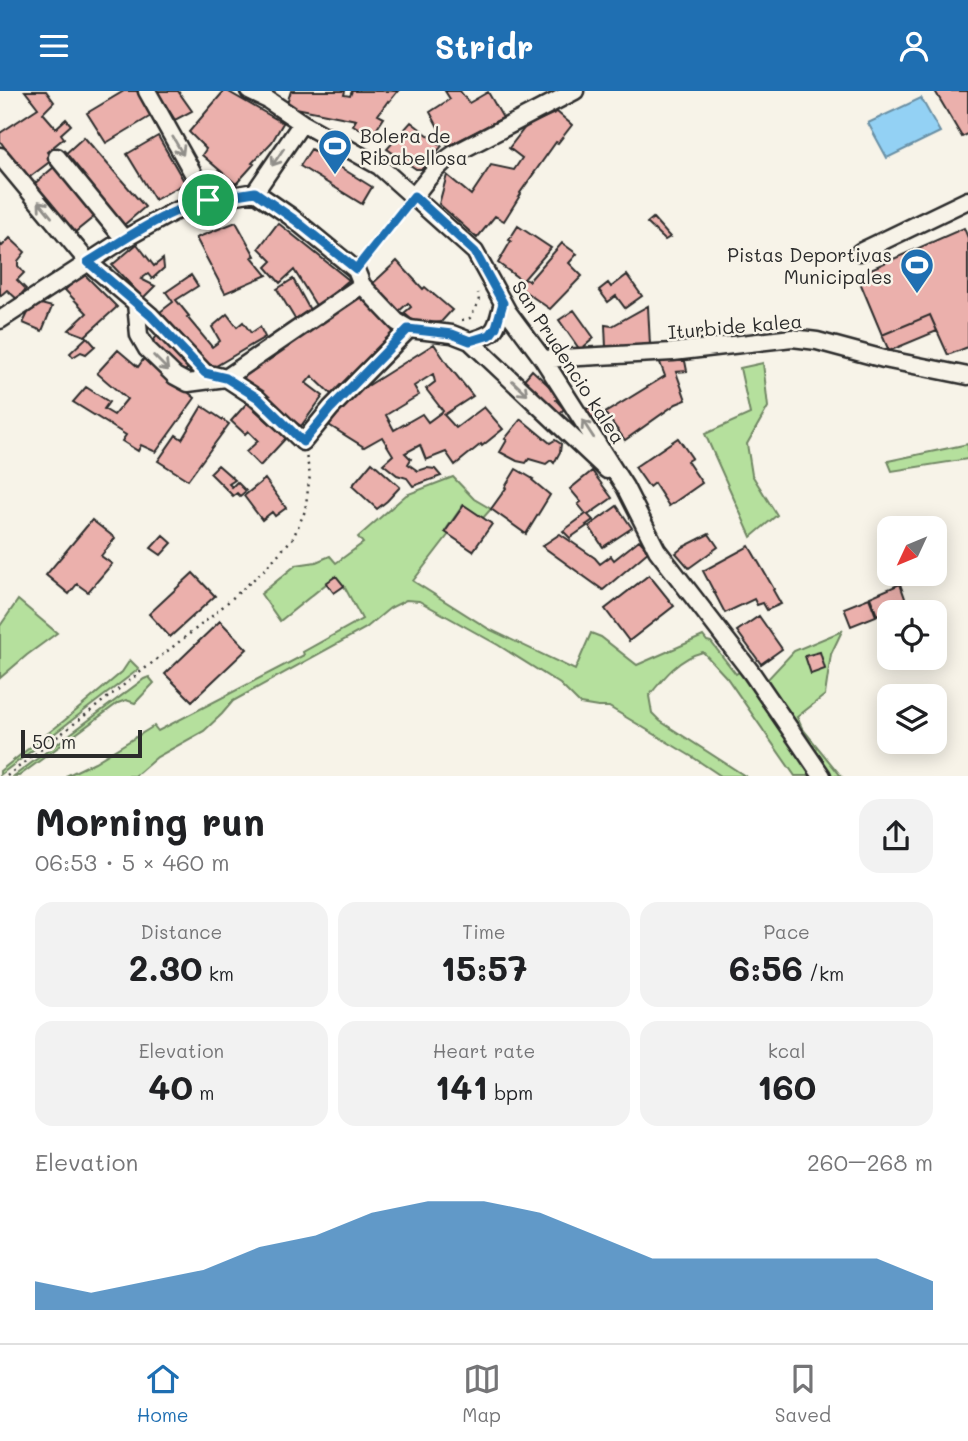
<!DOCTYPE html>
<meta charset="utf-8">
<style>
:root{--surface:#fff;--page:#f2f2f2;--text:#202124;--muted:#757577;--line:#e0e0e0;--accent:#1f6fb2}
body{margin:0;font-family:Mali,sans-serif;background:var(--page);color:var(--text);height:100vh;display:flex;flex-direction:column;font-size:26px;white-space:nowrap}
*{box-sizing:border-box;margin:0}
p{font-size:23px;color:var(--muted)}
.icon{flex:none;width:38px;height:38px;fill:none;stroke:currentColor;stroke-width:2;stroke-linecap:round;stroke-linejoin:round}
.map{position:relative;height:685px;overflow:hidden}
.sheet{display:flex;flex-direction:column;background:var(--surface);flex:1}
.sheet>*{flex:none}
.needle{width:46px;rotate:226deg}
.tools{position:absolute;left:877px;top:425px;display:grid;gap:14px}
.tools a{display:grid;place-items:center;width:70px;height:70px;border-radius:14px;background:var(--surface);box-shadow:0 4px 18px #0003;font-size:35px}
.scale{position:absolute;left:21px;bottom:18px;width:121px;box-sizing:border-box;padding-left:7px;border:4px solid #2b2b2b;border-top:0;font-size:19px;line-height:24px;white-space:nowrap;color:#2b2b2b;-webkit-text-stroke:5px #f7f3e8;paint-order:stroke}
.pin{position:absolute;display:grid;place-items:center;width:60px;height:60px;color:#fff;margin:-30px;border:4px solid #fff;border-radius:50%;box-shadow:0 2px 7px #0007}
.round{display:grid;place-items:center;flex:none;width:74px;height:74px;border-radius:21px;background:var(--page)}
.headline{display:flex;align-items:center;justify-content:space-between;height:119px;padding:0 35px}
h1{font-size:38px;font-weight:700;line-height:52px}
.figures{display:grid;grid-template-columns:repeat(3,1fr);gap:10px;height:119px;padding:7px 35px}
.figures div{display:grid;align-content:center;border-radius:18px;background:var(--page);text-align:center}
.figures b{font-size:35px;font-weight:700}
.figures small{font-size:19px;font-weight:400}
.figures p{font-size:19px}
.chart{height:196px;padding:14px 35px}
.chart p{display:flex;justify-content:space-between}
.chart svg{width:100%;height:126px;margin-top:7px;fill:var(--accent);opacity:.7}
header{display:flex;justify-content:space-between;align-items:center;height:91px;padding:0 35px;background:var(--accent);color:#fff;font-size:32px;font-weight:700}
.menu{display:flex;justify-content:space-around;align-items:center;height:98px;border-top:2px solid var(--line);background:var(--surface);font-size:19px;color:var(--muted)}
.menu a{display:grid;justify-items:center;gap:4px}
.menu .on{color:var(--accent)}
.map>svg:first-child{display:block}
.green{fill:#b5e09d;stroke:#708664;stroke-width:2}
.water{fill:#93d1f4;stroke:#698fa4;stroke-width:2}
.building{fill:#ebb0ac;stroke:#2b2b2b;stroke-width:2;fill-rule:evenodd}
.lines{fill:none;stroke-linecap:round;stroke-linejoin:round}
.minor-casing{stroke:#2b2b2b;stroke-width:21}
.path{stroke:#2b2b2b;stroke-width:2.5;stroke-dasharray:2 5;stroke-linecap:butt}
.minor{stroke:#f7f3e8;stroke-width:16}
.oneway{stroke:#918f8a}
.route-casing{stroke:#fff;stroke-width:14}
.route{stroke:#1f6fb2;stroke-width:9}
.labels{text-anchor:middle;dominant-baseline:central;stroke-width:5;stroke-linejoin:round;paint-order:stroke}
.poi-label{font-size:19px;fill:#2b2b2b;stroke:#f7f3e8;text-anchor:start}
.street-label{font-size:19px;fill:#2b2b2b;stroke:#f7f3e8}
</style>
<header><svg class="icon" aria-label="menu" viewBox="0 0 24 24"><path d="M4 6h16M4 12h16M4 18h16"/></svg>Stridr<svg class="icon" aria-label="person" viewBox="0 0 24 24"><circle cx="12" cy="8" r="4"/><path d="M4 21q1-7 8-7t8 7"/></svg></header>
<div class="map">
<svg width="968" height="685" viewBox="0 0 968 685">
<rect width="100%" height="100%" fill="#f7f3e8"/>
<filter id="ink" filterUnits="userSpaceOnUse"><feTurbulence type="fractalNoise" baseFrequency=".0143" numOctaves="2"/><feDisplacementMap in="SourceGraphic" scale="14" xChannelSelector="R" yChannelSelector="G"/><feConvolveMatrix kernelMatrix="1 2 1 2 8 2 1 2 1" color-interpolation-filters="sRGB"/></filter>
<g filter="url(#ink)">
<path class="green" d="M763 272 768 316 747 353 752 384 777 424 751 446 705 343 750 323 740 277Z
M968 353V368L892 380 888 370Z
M453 386 474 408 491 418 483 427 463 414 445 440 449 443 413 490 489 538 575 579 591 542 601 546 637 574 703 545 707 550 711 551 736 583 739 581 812 685H795L727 587 703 561C679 567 664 586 649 605L652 622 660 630 745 685H721L694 667 609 616H598L580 613 560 593 498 554 419 510 406 509 390 517 366 537 233 610 222 623 204 640 157 666 135 685H66L95 671 154 635 158 640 304 564 303 561 362 528 344 495 336 485 280 530 261 503 296 474 316 471 330 465 336 472 363 452 358 446 406 404Z
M18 509 57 542 27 564 0 587V535Z
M842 540 831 563 825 604 797 626 802 637 841 685H832L765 591 794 560Z
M130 569 139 578 0 684V680L65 629 122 581Z
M149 586 154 592 135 612 126 609 118 612 19 685H14L144 588Z"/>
<path class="water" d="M921 7 940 41 887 67 868 32Z"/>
<path class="building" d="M25 0H46L54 11 43 22 56 37 66 28 71 34 61 43 64 47 47 61 52 69 27 88 0 50V42L38 17Z
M124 0H137L151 25 106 52 87 22Z
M157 0H178L192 20 175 29Z
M224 0H227L283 32 272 51 252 72 254 73 236 93 202 64 206 58 189 41Z
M291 0H345L344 4 350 5 352 0H398L389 11 388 10 378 24 384 27 372 45 353 34 356 29 286 15Z
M445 0H460L469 12 488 1 503 27 448 55 430 21 450 8Z
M935 0H968V43L962 46Z
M557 21 572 34 558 52 556 51 520 102 521 103 504 130 495 125 477 147 439 113 447 84 471 104 491 74 514 79 522 67 509 57 526 35Z
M411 31 442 55 422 78H416L387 58Z
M158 45 185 92 155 109 127 63Z
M84 46 145 116 124 134 64 64Z
M311 58 372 96 362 113 300 75Z
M54 76 95 125 74 142 33 94Z
M653 127 670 146 665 149 647 132Z
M236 131 255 165 252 166 267 184 225 202 196 147Z
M278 132 349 189 317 216 294 179 280 192 266 176 272 170 259 157Z
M518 135 551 157 524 188 529 190 562 152 577 163 569 172 582 185 550 218 517 195 521 189 498 172 511 150 509 149Z
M964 137 968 147V256L948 264 930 224 882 244 857 184Z
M10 147 25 161 18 170V175L24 182 17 189 26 198 17 208 7 199 0 205V153L2 155Z
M137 153 154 175 163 168 164 177 152 188 148 183 141 188 155 195 143 207 112 174Z
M397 170 423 198 425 196 452 219 441 231 423 233 411 228 404 222 411 216 408 212 397 222 370 195Z
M83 182 117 216 85 245 69 239 87 222 65 199Z
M191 184 198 195 176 209 189 225 187 226 212 256 220 250 212 236 227 223 237 236 243 231 251 242 260 236 265 246 216 275 211 276 160 221 173 211 166 201Z
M627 184 642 205 625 217 616 205 608 211 599 199 608 192 611 196Z
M293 188 310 219 295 228 277 198Z
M358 206 363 209 392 238 393 242 333 305 312 285 306 292 323 305 301 335 281 321 243 287 259 271Z
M41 213 52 216 42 240 23 232 28 222Z
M648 215 650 254 606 257 605 234 612 235Z
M574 219 594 247 580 259 559 229Z
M930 224 937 240 889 260 882 244Z
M159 242 192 273 181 284 151 253Z
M87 246 95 255 86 263 81 261 73 266 70 262Z
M434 253 448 274 473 305 444 324 456 337 484 316 503 338 482 355 481 353 455 374 446 361 426 369 420 354 405 362 411 368 408 373 418 380 427 377 435 378 441 385 413 395 407 387 397 384 383 373 393 364 382 346 364 356 324 331 364 289 369 294ZM433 283 435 291 426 298 443 320 428 331 422 323 394 339 386 324 419 304 414 295Z
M118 259 138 276 145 266 195 307 156 361 141 354 138 360 122 350 126 344 73 311 86 296 109 311 104 318 114 324 127 308 97 282Z
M673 268V270H685L687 280 676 281 686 309 676 313 625 349 605 322 665 285 659 269Z
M532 279 560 305 556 309 564 318 557 325 521 292Z
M596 311 603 322 594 329 586 319Z
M247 312 286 347 260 375 246 361 258 350 248 340 245 343 231 330Z
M202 315 229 333 188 389 158 370 176 344 182 348Z
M521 328 550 352 555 349 561 353 560 361 554 372 551 369 546 373 529 368 526 372 517 370 500 361 507 349 505 348Z
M678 347 692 367 687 370 702 392 669 415 654 392 649 396 635 376Z
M372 371 400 396 387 410 377 418 352 395Z
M218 374 235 389 229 393 232 396 237 391 246 400 240 405 237 402 233 405 210 382Z
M516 378 533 388 532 389 550 404 526 443 491 418 506 397 505 396Z
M592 380 612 407 588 424 593 429 586 434 587 435 570 447 563 440 586 423 578 413 581 411 570 398Z
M265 388 286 417 275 425 272 421 262 429 244 405Z
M464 414 492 433 473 460 445 441Z
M617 415 632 437 603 456 589 435Z
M92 429 115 447 101 465 112 473 88 501 77 493 69 503 46 484Z
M560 443 595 467 600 473 611 465 614 469 639 449 649 460 603 499 542 455Z
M709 443 718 456 689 477 676 462 683 456Z
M163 444 172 452 161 464 151 457Z
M749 455 774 498 773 499 781 513 767 519 763 512 757 514 754 508 725 522 703 480Z
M193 482 215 505 170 546 149 523Z
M649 484 674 515 629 550 605 518Z
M336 485 344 495 334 502 326 492Z
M900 493 907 513 877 524 870 506Z
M869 507 876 525 851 535 844 517Z
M759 525 782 558 761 573 737 540Z
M220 530 247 558 192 610 165 583Z
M820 561 825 578 811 583 805 565Z"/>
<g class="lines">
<g class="minor-casing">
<path id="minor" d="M147 0 208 109
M249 0 268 9 302 32 379 75 475 161 508 221 543 268 625 396 657 459 751 581 822 685
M0 65 88 171 150 224 205 282 226 287 258 308 303 351 331 317 409 238
M57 66 124 148
M255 101 290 125 356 179 362 194 397 231 409 238 452 243 470 250 607 379
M255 101 302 32
M414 105C427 89 437 74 454 63L575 0
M860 161 968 109
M136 212 139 244 147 258 175 285 188 292 226 287 362 194
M0 229 124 148 173 121 208 109 255 101
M470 250C499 242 495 239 503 212
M543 268 673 261 792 247 817 250 884 268 968 285"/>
</g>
<path class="path" d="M364 168 404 118
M462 229 470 227 479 211 478 202
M7 685 211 526 263 480 293 447 305 420 310 384 306 364"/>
<use href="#minor" class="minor"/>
</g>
<defs><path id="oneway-shaft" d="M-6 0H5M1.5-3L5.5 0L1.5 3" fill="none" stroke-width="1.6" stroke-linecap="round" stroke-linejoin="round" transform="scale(1.75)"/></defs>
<g class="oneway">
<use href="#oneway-shaft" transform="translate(178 55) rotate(60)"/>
<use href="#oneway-shaft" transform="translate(278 66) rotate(124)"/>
<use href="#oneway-shaft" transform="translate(45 118) rotate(-129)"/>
<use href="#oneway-shaft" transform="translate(161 272) rotate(45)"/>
<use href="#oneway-shaft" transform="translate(520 297) rotate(44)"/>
<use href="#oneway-shaft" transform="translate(588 338) rotate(-123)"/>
</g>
</g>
<g class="lines" filter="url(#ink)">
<g class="route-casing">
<path id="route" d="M255 101 295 129 356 178 414 105 475 161 503 212 496 236 490 244 470 250 452 243 408 238 331 317 303 351 258 307 226 287 205 282 150 224 88 171C116 154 144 134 174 121 200 110 228 105 255 101Z"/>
</g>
<use href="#route" class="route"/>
</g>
<defs>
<g id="stadium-pin" transform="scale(1.75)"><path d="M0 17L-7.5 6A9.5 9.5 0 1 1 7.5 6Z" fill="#1f6fb2" stroke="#f7f3e8"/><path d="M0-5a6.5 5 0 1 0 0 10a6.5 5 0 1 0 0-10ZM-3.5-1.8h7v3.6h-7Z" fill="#fff"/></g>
</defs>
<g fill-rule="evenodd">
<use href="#stadium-pin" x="335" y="55"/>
<use href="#stadium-pin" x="917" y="174"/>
</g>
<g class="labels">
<g class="poi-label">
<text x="360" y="44">Bolera de<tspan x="360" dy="22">Ribabellosa</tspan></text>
<text x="892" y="163" text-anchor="end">Pistas Deportivas<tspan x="892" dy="22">Municipales</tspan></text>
</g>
<g class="street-label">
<text transform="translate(735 235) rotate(-5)">Iturbide kalea</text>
<text transform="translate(569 271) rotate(57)">San Prudencio kalea</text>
</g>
</g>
</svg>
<div class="tools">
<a><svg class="needle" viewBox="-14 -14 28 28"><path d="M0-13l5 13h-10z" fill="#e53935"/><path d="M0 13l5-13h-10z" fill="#757577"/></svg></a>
<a><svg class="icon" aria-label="locate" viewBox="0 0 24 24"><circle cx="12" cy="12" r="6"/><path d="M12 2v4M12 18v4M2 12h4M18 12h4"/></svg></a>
<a><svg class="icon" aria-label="layers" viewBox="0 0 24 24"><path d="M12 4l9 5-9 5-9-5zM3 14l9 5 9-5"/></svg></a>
</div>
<div class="scale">50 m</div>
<div class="pin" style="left:208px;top:109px;background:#1e9e55"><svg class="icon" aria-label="arrive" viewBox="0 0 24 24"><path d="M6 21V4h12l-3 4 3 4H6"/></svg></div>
</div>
<section class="sheet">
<div class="headline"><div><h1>Morning run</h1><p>06:53 · 5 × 460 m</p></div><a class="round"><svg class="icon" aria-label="share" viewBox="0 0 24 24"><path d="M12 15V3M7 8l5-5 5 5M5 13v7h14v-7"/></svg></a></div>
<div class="figures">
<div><p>Distance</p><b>2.30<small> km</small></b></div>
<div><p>Time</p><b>15:57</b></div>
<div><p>Pace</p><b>6:56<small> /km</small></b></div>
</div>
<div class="figures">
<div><p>Elevation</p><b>40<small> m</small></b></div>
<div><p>Heart rate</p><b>141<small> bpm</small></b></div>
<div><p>kcal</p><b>160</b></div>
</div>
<div class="chart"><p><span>Elevation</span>260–268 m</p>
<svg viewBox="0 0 160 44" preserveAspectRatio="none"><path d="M0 44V34L10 38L20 34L30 30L40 22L50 18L60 10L70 6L80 6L90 10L100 18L110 26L120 26L130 26L140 26L150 26L160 34V44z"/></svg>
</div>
</section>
<nav class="menu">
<a class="on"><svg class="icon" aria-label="home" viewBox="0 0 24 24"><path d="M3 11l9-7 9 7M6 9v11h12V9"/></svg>Home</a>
<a><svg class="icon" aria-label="map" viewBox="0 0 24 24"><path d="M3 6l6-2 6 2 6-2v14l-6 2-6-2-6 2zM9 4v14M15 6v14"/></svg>Map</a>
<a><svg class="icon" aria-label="saved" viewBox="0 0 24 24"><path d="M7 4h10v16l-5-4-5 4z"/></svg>Saved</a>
</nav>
